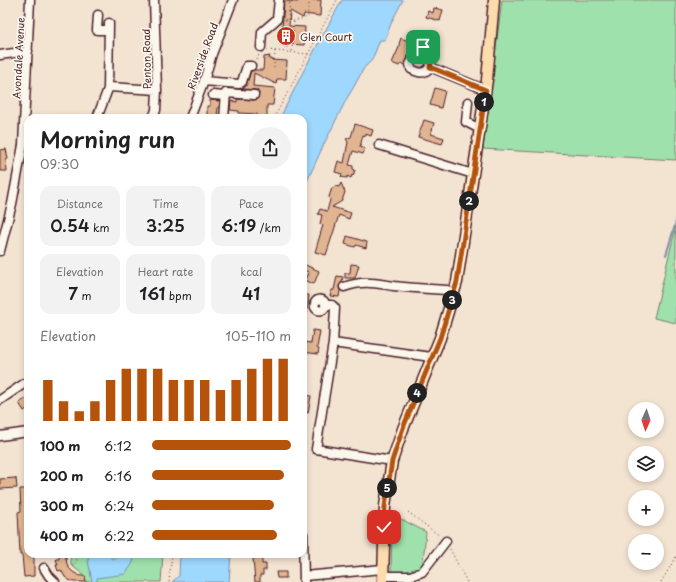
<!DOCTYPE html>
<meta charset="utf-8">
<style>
:root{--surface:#fff;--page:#f2f2f2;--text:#202124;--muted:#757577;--accent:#b45309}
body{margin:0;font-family:"Playpen Sans",sans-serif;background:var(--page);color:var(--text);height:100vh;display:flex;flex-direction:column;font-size:15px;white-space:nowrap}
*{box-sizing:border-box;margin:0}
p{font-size:13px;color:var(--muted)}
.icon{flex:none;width:22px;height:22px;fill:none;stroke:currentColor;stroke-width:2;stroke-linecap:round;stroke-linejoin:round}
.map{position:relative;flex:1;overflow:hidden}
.panel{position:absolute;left:24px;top:114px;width:283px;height:444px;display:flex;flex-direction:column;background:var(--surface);border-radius:12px;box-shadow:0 2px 6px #0003}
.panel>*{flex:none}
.needle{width:26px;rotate:183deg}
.buttons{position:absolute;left:628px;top:402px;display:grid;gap:8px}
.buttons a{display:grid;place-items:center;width:36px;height:36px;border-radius:50%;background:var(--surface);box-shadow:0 2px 6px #0003;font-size:20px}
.pin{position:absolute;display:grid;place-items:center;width:34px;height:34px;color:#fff;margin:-17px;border-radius:8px;box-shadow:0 2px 6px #0006}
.km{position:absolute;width:20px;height:20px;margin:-10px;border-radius:50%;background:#222;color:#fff;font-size:11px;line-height:20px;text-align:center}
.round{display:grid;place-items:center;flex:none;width:42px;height:42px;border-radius:21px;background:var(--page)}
.headline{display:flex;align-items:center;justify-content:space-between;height:68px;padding:0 16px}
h1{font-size:22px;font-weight:600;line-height:30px}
.stats{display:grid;grid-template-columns:repeat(3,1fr);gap:6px;height:68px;padding:4px 16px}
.stats div{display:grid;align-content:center;border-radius:10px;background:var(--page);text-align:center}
.stats b{font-size:17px;font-weight:600}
.stats small{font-size:11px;font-weight:400}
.stats p{font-size:11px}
.chart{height:112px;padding:8px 16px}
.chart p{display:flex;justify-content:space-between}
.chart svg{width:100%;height:72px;margin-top:4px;stroke:var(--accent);stroke-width:6}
ul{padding:0 16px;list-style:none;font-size:13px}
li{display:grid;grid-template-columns:64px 48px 1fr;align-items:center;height:30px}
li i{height:10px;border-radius:5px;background:var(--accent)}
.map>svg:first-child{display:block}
.green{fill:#9fe1ac;stroke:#74806c}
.water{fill:#9ed8ff;stroke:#7c8eaa}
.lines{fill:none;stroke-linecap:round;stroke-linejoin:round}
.stream{stroke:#7c8eaa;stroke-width:2}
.building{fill:#e1b591;stroke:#4a1f2b}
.minor-casing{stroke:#4a1f2b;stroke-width:11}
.major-casing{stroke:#4a1f2b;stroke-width:13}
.path{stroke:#4a1f2b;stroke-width:1;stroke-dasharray:1 3;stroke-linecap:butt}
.minor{stroke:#fbf7ec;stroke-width:8}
.major{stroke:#fcdcac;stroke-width:10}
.route-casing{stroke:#fff;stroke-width:8}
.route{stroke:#b45309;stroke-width:5}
.labels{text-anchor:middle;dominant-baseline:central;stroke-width:3.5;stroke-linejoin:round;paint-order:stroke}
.poi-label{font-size:10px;fill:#4a1f2b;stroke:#fbf7ec;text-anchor:start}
.street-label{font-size:10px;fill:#4a1f2b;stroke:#fbf7ec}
</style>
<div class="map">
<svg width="676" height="582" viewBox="0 0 676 582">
<rect width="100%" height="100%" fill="#f3e3d1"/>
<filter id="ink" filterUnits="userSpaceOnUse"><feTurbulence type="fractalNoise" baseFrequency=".025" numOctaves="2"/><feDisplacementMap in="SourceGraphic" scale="8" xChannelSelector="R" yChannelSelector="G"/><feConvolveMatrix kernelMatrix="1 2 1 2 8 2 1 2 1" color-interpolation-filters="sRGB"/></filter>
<g filter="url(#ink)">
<path class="green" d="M502 0H676V160L483 149Z
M676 226V323L654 318Z
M395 516 426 532 423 562 415 582H391L392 518Z
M70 554H163L161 582H86L85 576 71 565Z"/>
<path class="water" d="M342 0H403L392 21 385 40H380L372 60 364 68 352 90 347 98 324 144 303 190V118H280L304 70Z
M89 554H107L113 559 125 555 133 554C136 562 130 567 125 574L97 578V582H92L88 560Z
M180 554H233H231L229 582H172L179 576Z"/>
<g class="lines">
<path class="stream" d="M666 255 676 222"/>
</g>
<path class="building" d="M298 0H321L320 16 304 14 303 18 290 11 289 26 305 27 304 45 288 44 287 47 281 44 284 1 298 2Z
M434 8 443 10 440 21 426 17 428 11 433 13Z
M401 38 413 43 404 65 401 63 399 66 392 63 400 45 399 44Z
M270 56 269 59H272V60L287 61 286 79H277L276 84 254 73 253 86 275 88 273 105H267V117H257V114L239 113V111L230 110 231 101 237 102V99L254 100 258 98 259 93 257 90 242 89 246 86 251 71 255 70H263L264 57Z
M435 88 445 91 441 108 430 105Z
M210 100 220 101 219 107H218L217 116H207V106H210Z
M424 120 434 123 431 134 444 138 442 144 418 137Z
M355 124 373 130 371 136 366 134V136L363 135 360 147 365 149 363 154 353 151 349 165 353 166V169L355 170 353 176 352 175 351 178 347 176V178L341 177 342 174 335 172 338 161 344 163 348 142 346 139 351 137Z
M6 149 8 159 6 160 7 171H0V150Z
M341 183 345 192 342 201 332 207 351 213 349 219 339 215 326 255 315 252 323 225 320 224 322 215 318 214 320 209 327 211 330 200 329 197 332 188 336 186 339 187Z
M347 236 367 242 366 248 356 245 355 247 345 244Z
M303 264 319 271 314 284 306 281 309 272 303 270Z
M351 264 359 265 355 278H345V273H350Z
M337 276 343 277 342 282 339 286 340 291 339 297 330 296 332 290H334Z
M303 295H309L307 314H303Z
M313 330 320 331 317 348 319 349 318 354 303 352V342L311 343Z
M303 395 311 396 308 413 303 412Z
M28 397V408L24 411 19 403Z
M16 478 17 488 0 489V479Z
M20 489H28V554L29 556H34V576L24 577 22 555H20L18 512 21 511Z
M59 554H65L67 564 69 568 73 572 80 576H85L86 582H74L69 580 65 577 61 570 58 571 56 565H58L56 559H59Z
M253 558H262V564H266V570H263V575H260V582H255Z
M276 572H286V578H277Z"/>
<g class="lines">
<g class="minor-casing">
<path id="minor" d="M98 15 97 30H109
M261 47 262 32 277 19 279 0
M0 55 28 51
M430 67 432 59V52L425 47H419L410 64 411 69C419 73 424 75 430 67L486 90
M204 81 239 84 242 82 247 66H251
M109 87 157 90
M213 95 225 96
M468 102 466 122 480 129
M97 118 108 89 109 23
M153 118 156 110 157 90 154 0
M190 118 204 81 212 54 233 0
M224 118 226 93 254 95
M379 145 473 174
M0 251 12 204 23 145 30 0
M344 287C364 280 374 283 394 286 411 288 429 289 447 290
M314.5 305a5.5 5.5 0 1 1 11 0a5.5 5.5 0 1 1-11 0Z
M325 305H332L335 308 333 343
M0 400 28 381
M0 436 28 432
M392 461 316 449 333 343 431 357
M303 534 304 582
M44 568 49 576 55 582
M304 576 383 569
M383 576H410L422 572 446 541"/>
</g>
<g class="major-casing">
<path id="major" d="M383 582 385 506 392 461 403 429 440 338 457 282 487 80 494 0"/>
</g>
<path class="path" d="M309 5V0
M285 20 294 21 308 17V8
M288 20 290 0
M293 35 294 21
M267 50 308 54
M292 51 293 37
M257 60 259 54
M274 68 275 51
M274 118 337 0
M408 512 440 536
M450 549 467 582
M69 569 77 561 76 554
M169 582 172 554
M661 582 676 557"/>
<use href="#minor" class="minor"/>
<use href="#major" class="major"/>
</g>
</g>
<g class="lines" filter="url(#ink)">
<g class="route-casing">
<path id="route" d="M384 527 385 506 392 461 403 428 440 338 457 282 486 90 430 67C433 57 435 50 423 47"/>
</g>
<use href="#route" class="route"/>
</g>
<defs>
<g id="building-disc" transform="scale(1)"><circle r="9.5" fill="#c8321e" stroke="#fbf7ec"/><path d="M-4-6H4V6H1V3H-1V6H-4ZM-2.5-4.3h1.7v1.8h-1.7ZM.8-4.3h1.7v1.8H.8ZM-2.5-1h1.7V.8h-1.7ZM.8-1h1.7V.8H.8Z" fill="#fff"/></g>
</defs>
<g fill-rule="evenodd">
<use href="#building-disc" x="286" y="36"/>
</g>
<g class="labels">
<g class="poi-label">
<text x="300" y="36">Glen Court</text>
</g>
<g class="street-label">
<text transform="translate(202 56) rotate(-70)">Riverside Road</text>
<text transform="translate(18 58) rotate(-87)">Avondale Avenue</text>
<text transform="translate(146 59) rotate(-91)">Penton Road</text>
</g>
</g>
</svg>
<div class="buttons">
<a><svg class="needle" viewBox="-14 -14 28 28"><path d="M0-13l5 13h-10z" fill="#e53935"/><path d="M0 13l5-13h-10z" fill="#757577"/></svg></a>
<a><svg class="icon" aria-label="layers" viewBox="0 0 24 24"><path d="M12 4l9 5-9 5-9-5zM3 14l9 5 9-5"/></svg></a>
<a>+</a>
<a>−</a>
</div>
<div class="pin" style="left:423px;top:47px;background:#1e9e55"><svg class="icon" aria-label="arrive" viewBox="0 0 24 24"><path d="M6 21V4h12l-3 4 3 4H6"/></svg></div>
<div class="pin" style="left:384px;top:527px;background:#d93025"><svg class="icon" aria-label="check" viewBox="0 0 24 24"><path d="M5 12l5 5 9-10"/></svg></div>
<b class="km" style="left:484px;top:102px">1</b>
<b class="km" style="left:469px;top:201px">2</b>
<b class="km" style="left:452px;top:300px">3</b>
<b class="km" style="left:417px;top:393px">4</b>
<b class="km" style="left:387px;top:488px">5</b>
<section class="panel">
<div class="headline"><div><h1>Morning run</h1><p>09:30</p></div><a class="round"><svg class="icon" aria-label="share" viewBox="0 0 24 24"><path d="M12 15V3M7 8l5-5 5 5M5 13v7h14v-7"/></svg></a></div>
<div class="stats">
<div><p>Distance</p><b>0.54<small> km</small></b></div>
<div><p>Time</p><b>3:25</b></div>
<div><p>Pace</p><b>6:19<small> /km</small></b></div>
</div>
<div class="stats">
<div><p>Elevation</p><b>7<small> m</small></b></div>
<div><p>Heart rate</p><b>161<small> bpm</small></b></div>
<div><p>kcal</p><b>41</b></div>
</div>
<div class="chart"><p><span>Elevation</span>105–110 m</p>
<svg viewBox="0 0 160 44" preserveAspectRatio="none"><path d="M5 44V19M15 44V32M25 44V38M35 44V32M45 44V19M55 44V12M65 44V12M75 44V12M85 44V19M95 44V19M105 44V19M115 44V25M125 44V19M135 44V12M145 44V6M155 44V6"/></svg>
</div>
<ul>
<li><b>100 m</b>6:12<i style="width:100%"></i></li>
<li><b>200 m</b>6:16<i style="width:95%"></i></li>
<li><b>300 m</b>6:24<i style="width:88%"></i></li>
<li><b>400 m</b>6:22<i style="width:90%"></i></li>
</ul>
</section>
</div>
